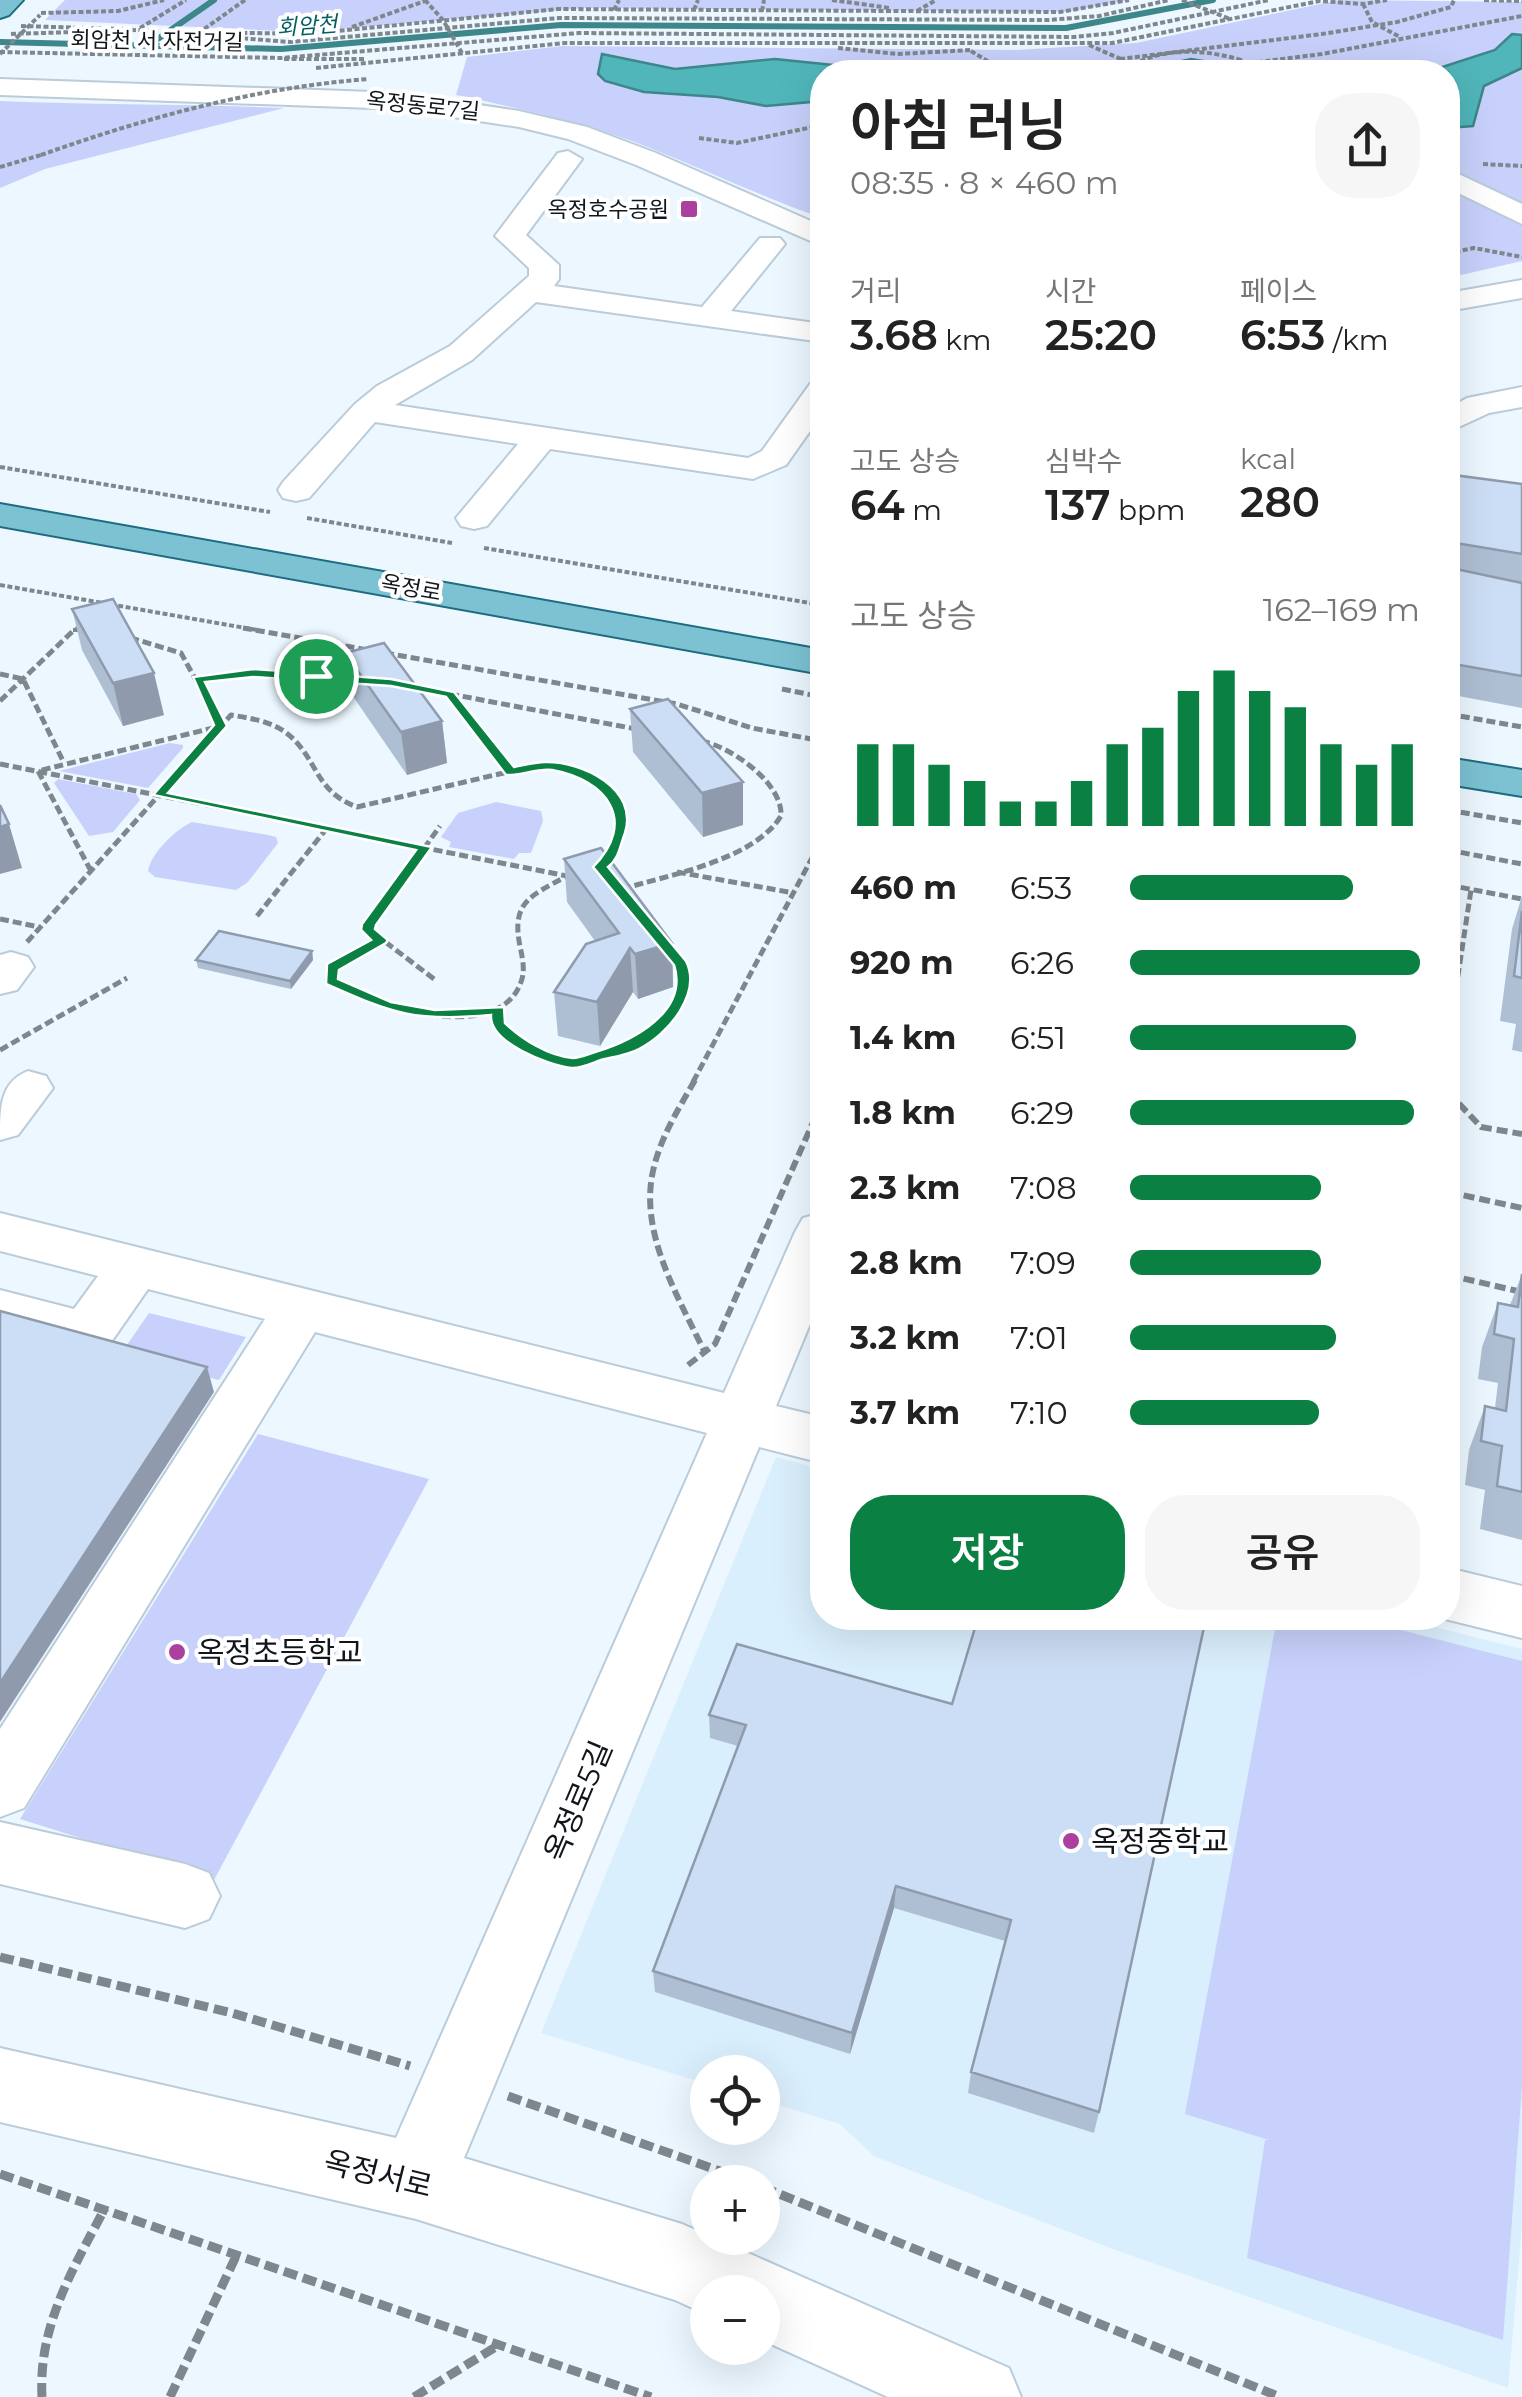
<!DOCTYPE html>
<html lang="ko">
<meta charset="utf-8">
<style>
:root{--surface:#fff;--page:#f6f6f6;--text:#222;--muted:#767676;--accent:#0b8043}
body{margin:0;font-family:Montserrat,"Noto Sans KR",sans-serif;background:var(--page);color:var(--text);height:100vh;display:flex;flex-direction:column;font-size:38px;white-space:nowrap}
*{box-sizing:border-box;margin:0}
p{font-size:32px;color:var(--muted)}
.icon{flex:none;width:55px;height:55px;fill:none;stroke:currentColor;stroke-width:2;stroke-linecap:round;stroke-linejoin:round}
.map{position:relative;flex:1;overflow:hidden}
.drawer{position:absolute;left:810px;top:60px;width:650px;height:1570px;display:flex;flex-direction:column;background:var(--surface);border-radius:40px;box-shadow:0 10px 40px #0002}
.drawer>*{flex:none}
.fabs{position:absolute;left:690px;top:2055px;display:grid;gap:20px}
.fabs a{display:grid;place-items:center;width:90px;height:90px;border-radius:50%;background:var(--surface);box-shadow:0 10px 40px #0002;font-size:50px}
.pin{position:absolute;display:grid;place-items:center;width:85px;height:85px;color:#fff;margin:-42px;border:5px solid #fff;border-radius:50%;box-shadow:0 2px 10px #0007}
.round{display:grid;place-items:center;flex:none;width:105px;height:105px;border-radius:40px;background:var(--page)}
.overview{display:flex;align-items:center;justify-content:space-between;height:170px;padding:0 40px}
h1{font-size:55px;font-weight:600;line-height:75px}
.figures{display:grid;grid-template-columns:repeat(3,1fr);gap:15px;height:170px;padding:10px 40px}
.figures div{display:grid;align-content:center}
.figures b{font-size:42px;font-weight:600}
.figures small{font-size:28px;font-weight:400}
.figures p{font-size:28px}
.chart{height:280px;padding:20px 40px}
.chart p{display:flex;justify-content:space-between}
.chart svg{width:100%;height:180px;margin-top:10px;stroke:var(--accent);stroke-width:6}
.action{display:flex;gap:20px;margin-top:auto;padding:20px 40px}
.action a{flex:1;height:115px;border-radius:40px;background:var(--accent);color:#fff;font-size:40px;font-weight:600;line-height:115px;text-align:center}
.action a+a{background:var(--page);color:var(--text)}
ul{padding:0 40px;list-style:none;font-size:32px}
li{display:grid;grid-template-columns:160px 120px 1fr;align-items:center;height:75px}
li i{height:25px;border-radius:12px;background:var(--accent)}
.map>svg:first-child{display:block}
.built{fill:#daeffd}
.green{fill:#c8d1fb}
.water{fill:#50b6ba;stroke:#3d868a;stroke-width:2.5}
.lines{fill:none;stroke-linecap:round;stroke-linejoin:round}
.stream{stroke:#3d868a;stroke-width:6}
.minor-casing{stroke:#baccd9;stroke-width:4}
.major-casing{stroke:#1d6c7f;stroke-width:4}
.path-far3{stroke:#7e878d;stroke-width:4;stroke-dasharray:5 2.5;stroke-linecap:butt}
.path-far2{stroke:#7e878d;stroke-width:5;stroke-dasharray:9 4;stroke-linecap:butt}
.path-far1{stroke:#7e878d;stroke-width:6;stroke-dasharray:11 5;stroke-linecap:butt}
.path{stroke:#7e878d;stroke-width:9;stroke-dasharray:14 6;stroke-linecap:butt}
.minor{fill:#fff;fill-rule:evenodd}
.major{fill:#7cc2d3;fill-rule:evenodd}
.path-bridge{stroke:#7e878d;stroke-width:4;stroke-dasharray:5 2.5;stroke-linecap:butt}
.wall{fill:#afbfd3}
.shaded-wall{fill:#8f9bac}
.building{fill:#ccdef5;stroke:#8f9bac;stroke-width:2.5}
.route{fill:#0b8043;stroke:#fff;stroke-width:2.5;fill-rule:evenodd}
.poi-dot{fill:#ac409f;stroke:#fff;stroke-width:4}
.labels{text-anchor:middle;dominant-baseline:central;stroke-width:8;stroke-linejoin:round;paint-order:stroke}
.far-water-label{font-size:22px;font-style:italic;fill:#005e61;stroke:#fff}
.far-street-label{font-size:22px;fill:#10161b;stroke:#fff}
.far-poi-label{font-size:22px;fill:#10161b;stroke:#fff;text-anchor:end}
.near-poi-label{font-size:30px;fill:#10161b;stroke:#fff;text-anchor:start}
.near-street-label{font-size:30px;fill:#10161b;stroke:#fff}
</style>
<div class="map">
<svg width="1522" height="2397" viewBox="0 0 1522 2397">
<rect width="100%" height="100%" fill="#ecf7ff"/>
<path class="built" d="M776 1457 822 1469V1618H1399L1522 1649V2226L1508 2388 1110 2248 874 2156 840 2124 763 2100 762 2072H708L707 2084 541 2033Z"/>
<path class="green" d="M65 0H1130L1066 12 586 8 303 32 45 20Z
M1339 0 1522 2V261L1448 278V72H822V218C764 198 708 171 650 148 587 123 522 109 456 95L467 57 562 46 1014 50 1136 43Z
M0 101C95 105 189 104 284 108L45 169 0 188Z
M170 743 183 745V748L148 788 59 771Z
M58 779 136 794 140 800 113 832 89 836 54 783Z
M496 802 541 811 543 821 531 853H519L514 859 449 847 451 842 441 837 458 813Z
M192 822 268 835 276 837 278 843 248 882 236 890 155 877 148 871C152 852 175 830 192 822Z
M149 1313 246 1337 219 1380 120 1355Z
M258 1434 429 1479 214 1880 20 1819Z
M1277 1618H1354L1522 1661V2086L1503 2340 1247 2258 1265 2140H1269L1185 2114Z"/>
<path class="water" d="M1512 34 1522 35V68L1484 86 1473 126 1448 128V72H1427L1495 50Z
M602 54 675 69 775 59 902 72H822V101L766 106 718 97 644 92 605 81 598 74Z
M1191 59 1267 72H1132Z"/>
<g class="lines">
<path class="stream" d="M0 42 281 49 561 25 1066 28 1213 0
M149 45 214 0"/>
<g class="minor-casing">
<path id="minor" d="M0 79 401 93 519 111 587 127 656 153 822 226V246L636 165 568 139 519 127 401 109 0 95Z
M568 151 582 159 526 235 559 265V279L554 286 702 307 760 238H780L785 244 731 311 822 324V342L536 302 472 360 395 405 748 458 762 451 810 384 822 381V414L786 465 753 479 550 449 487 526 474 529 461 526 456 518 518 444 375 422 309 498 296 501 283 498 278 490 283 482 355 404 377 386 450 346 529 276V268L495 236 558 153Z
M1448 169 1522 204V224L1448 188Z
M1522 280V298L1448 311V293Z
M1522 387V407L1489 413 1448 432V409L1467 398Z
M11 952 28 957 34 967 17 990 0 994V955Z
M28 1071 46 1076 53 1088 18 1135 0 1140C0 1107 0 1082 28 1071Z
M0 1213 724 1393 795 1232 803 1218 822 1213V1295L776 1406 822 1417V1463L759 1447 464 2158 682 2224 1009 2368 1021 2397H888L762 2340V2292H708V2315L675 2300 416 2219 0 2122V2048L396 2138 707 1433 315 1332 24 1808 0 1817V1729L265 1319 148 1289 107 1348 87 1354 0 1332V1290L74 1309 98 1276 0 1251Z
M1448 1568 1522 1586V1638L1441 1618H1448Z
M0 1822 185 1864 209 1873 220 1896 209 1919 185 1928 0 1884Z"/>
</g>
<g class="major-casing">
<path id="major" d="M0 0H23L9 15 0 18Z
M0 504 822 650V674L0 526Z
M1448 758 1522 770V796L1448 784Z"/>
</g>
<path class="path-far3" d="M245 0 200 32 308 34 558 9 1060 12 1129 0
M425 0 443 20 462 53
M832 0 890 8
M1182 0 1230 19
M1484 0 1522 1
M1363 4 1372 22 1400 37
M614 10 619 0
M694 10 698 0
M762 11 764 0
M917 11 936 0
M41 13 118 11 164 0
M21 26 123 29
M352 27 425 1
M140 28 186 0
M11 34 138 30 290 42 559 18 1048 20 1099 16 1169 0
M1089 45 1123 60
M838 48 897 54 971 50
M971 51 994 65 1016 68
M0 52 281 58 579 33 1074 37 1113 33 1269 0
M284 59H365
M1120 59 1322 34 1397 22 1451 7 1454 0
M1243 64 1322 54 1522 16
M316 68 565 43H1112L1319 1 1363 4 1387 0
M1121 72C1156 47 1201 48 1241 60L1243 64 1233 72
M699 138 737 143 822 125
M1483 164 1522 166
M0 167 41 155
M1448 242 1460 249
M1448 253 1474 248 1522 257
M0 467 270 512
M307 518 452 543
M484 548 822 605
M0 585 257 630
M73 630H85"/>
<path class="path-far2" d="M243 628 368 650
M385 653 677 704 752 728 822 741
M0 674 23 679 64 763
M197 679 253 673 353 680
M410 686 450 694 511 772
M782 689 822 697
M450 694 636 729
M0 701 75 629 85 630
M1448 714 1522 727
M0 764 567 876C528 897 510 903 521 951 523 961 525 972 521 982 499 1046 371 1007 331 981L332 968 381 940
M1448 810 1522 823
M1448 850 1522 864
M91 871 38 771 221 726 181 653 131 638
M677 872 794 893
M1448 885 1522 899
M622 889C669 875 754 860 781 816 783 783 731 747 702 741
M257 916 327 828
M0 919 39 927
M27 942 231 715C249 718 270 721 285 732 318 756 313 791 357 807L525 768C590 765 643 791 606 862
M434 979 367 928 440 826
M499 1010 498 1024C570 1113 730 1018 668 948
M1448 1041 1471 890
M0 1050 127 978
M693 1082 822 839V821"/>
<path class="path-far1" d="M695 1080C679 1108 660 1138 653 1171 639 1234 679 1298 705 1353
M1448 1092 1481 1127 1522 1134
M1448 1192 1522 1208
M1448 1275 1522 1292
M688 1365 715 1344 822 1102
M822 1372V1385"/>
<path class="path" d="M0 1957 232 2013 410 2066
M508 2096 751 2182
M0 2174 651 2397
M762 2187 1280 2397
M42 2397C38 2326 73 2269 105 2208
M170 2397 237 2254
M414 2397 499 2345"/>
<use href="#minor" class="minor"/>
<use href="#major" class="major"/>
<path class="path-bridge" d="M0 54 40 15
M41 155C148 117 254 88 368 79"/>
</g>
<path class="wall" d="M1448 468 1454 475 1522 484V708L1448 694Z
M72 609 164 715 123 726 82 650Z
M345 653 442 721 447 763 407 775 352 695Z
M630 709 743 782V825L703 837 633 752Z
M564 859 672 943 673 987 638 999 633 992 600 1046 558 1036 554 992 595 941 567 902Z
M1522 896V1052L1512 1050 1516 1024 1500 1021 1512 929Z
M312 951 313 960 291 989 198 968 196 960Z
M1522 1274V1540L1480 1529 1485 1490 1465 1485 1469 1450 1485 1406 1495 1408 1498 1383 1478 1379 1482 1347 1498 1303 1510 1305Z
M952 1704 1099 2112 1094 2133 968 2093 971 2072 1005 1941 894 1908 850 2054 655 1992 653 1971 738 1746 710 1738 709 1715Z"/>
<path class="shaded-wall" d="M1453 220 1450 234H1448V221Z
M154 673 164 715 123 726 113 683Z
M442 721 447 763 407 775 401 732Z
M743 782V825L703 837 702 793Z
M9 824 22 868 0 874V827Z
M672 943 673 987 638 999 635 954Z
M630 948 633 992 600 1046 597 1002Z
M312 951 313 960 291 989 290 981Z
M207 1367 214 1392 0 1722V1683Z
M896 1886 894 1908 850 2054 852 2033Z"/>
<path class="building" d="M1448 468 1451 469 1454 475 1522 484V554L1456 543 1451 547V568L1522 583V676L1448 663Z
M113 599 154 673 113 683 72 609Z
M384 643 442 721 401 732 345 653Z
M668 699 743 782 702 793 630 709Z
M0 805 9 824 0 827Z
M601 848 672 943 635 954 630 948 597 1002 554 992 586 944 619 933 564 859Z
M1522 911V978L1514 976Z
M219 931 312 951 290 981 196 960Z
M1522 1274V1492L1497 1486 1502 1446 1481 1441 1485 1406 1506 1411 1514 1339 1494 1334 1498 1303 1518 1307Z
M0 1311 207 1367 0 1683Z
M978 1618H1206L1099 2112 971 2072 1011 1920 896 1886 852 2033 653 1971 746 1725 709 1715 737 1644 952 1704Z"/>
<path class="route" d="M253 669 391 679 454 692 514 767C524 765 535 762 545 762 583 761 639 789 625 833 620 846 619 859 608 867L686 961C702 993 669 1034 639 1049 628 1055 613 1057 601 1060 592 1063 580 1069 571 1068 548 1065 489 1043 491 1015 416 1022 393 1014 326 984L327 964 371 940 361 930 362 924 416 850 153 795 214 725 193 677ZM253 677 391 686 446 697 506 775C521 776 537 768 552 770 607 780 638 821 593 867L674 965C689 1012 632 1041 595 1052 589 1054 579 1058 573 1058 548 1056 522 1039 505 1023L504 1007 435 1010 391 1002 338 979 339 970 386 943 388 940 375 929 376 925 432 847 168 793 227 726 205 682Z"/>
<g class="poi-dot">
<rect x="679" y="199" width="20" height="20" rx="5"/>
<circle cx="177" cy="1652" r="10"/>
<circle cx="1071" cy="1841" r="10"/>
</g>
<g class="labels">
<g class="far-water-label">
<text transform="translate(307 26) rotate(-4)">회암천</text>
</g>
<g class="far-street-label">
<text transform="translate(157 41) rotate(1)">회암천 서 자전거길</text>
<text transform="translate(423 106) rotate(6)">옥정동로7길</text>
<text transform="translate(411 588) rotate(10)">옥정로</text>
</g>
<g class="far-poi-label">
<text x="669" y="209">옥정호수공원</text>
</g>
<g class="near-poi-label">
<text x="197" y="1652">옥정초등학교</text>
<text x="1091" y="1841">옥정중학교</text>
</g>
<g class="near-street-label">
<text transform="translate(578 1801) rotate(-67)">옥정로5길</text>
<text transform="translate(378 2174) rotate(14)">옥정서로</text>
</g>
</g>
</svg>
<div class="fabs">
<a><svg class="icon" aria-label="locate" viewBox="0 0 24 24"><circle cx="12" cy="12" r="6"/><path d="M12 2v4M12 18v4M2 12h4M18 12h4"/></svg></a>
<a>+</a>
<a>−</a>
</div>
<div class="pin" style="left:316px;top:676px;background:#1e9e55"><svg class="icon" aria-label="arrive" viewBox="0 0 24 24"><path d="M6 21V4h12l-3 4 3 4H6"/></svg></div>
<section class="drawer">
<div class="overview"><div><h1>아침 러닝</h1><p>08:35 · 8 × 460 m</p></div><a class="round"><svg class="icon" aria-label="share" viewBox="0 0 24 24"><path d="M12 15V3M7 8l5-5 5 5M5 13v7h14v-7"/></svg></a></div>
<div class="figures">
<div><p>거리</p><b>3.68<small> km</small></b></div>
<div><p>시간</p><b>25:20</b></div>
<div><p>페이스</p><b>6:53<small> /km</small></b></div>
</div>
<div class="figures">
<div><p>고도 상승</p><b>64<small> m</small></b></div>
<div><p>심박수</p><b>137<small> bpm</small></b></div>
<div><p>kcal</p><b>280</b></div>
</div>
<div class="chart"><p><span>고도 상승</span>162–169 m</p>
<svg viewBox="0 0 160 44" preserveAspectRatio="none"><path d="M5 44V24M15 44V24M25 44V29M35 44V33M45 44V38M55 44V38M65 44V33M75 44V24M85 44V20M95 44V11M105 44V6M115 44V11M125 44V15M135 44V24M145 44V29M155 44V24"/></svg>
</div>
<ul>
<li><b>460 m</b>6:53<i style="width:77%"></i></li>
<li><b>920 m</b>6:26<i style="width:100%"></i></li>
<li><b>1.4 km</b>6:51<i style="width:78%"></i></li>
<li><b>1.8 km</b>6:29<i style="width:98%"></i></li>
<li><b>2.3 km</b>7:08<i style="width:66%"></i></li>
<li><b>2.8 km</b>7:09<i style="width:66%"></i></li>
<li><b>3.2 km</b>7:01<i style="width:71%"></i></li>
<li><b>3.7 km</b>7:10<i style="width:65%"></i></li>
</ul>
<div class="action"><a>저장</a><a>공유</a></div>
</section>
</div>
